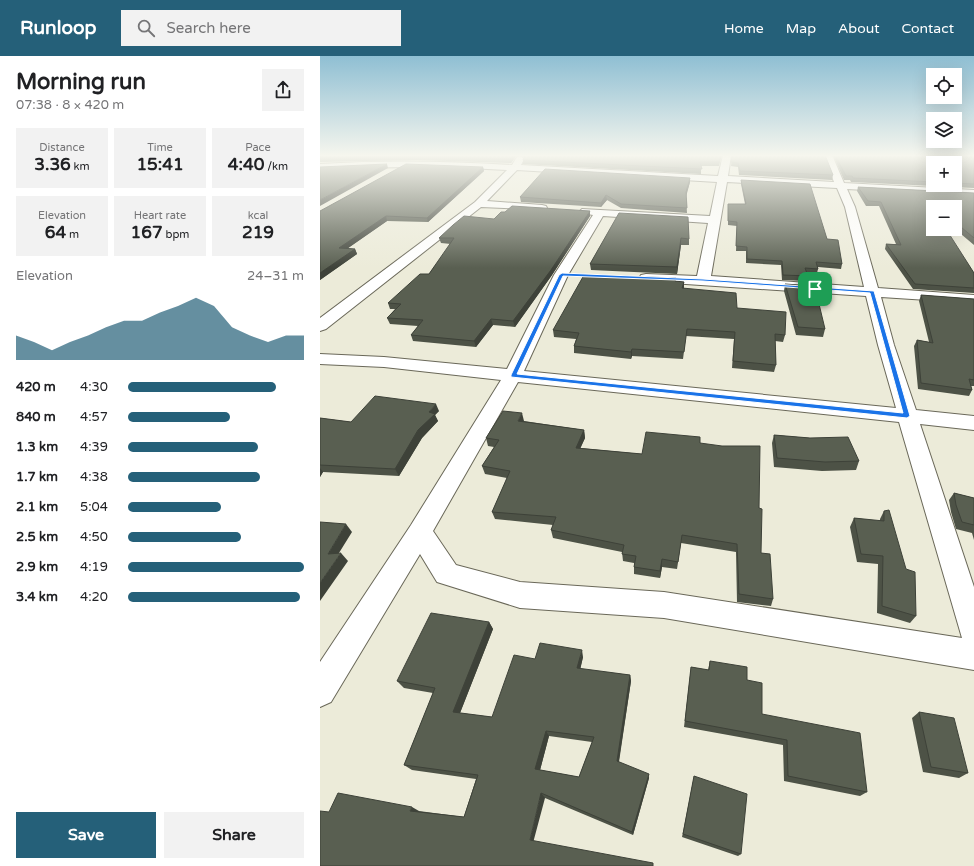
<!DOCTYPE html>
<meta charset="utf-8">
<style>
:root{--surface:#fff;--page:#f2f2f2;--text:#202124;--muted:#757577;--accent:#256079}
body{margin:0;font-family:"Varela Round",sans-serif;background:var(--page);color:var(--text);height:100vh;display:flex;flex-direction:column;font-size:15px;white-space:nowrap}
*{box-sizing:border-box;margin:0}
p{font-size:13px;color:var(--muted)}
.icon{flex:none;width:22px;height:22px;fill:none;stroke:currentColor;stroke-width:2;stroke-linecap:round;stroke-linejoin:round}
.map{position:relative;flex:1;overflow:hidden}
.panel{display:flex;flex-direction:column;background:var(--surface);width:320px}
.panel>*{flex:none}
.tools{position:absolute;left:606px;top:12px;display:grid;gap:8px}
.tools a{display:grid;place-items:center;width:36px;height:36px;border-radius:0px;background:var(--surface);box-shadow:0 4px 16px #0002;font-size:20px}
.pin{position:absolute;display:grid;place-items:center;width:34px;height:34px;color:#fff;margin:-17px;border-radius:8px;box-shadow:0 2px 6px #0006}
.round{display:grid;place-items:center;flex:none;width:42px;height:42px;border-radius:0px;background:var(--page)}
.head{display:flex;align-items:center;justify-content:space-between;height:68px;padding:0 16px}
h1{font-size:22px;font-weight:700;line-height:30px}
.figures{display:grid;grid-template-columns:repeat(3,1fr);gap:6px;height:68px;padding:4px 16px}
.figures div{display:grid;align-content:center;border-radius:0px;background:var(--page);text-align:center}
.figures b{font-size:17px;font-weight:700}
.figures small{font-size:11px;font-weight:400}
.figures p{font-size:11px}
.chart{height:112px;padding:8px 16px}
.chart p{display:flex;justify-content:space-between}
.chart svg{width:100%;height:72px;margin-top:4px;fill:var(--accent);opacity:.7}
.button{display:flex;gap:8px;margin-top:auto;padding:8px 16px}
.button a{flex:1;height:46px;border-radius:0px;background:var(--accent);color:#fff;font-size:16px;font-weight:700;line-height:46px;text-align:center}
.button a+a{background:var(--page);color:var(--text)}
ul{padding:0 16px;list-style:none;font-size:13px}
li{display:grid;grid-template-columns:64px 48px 1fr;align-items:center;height:30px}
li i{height:10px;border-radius:5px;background:var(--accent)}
header{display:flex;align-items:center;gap:24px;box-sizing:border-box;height:56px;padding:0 20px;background:var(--accent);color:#fff}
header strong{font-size:19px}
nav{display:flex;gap:22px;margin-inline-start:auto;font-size:14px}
.search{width:280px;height:36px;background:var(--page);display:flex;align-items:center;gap:10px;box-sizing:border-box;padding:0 14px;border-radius:0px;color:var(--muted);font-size:15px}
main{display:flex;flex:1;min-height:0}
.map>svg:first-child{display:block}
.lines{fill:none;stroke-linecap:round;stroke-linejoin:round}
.minor-casing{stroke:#6a6859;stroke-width:2}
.minor{fill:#fff;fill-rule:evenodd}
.wall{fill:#4d5246;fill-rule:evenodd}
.shaded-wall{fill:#3e4239}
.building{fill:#595f51;stroke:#3e4239;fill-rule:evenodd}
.route{fill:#1a73e8;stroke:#fff;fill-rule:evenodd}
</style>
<header>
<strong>Runloop</strong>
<div class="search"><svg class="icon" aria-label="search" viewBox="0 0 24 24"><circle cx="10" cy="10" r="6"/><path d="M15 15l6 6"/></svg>Search here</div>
<nav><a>Home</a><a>Map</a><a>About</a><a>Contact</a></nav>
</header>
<main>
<section class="panel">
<div class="head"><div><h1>Morning run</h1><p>07:38 · 8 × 420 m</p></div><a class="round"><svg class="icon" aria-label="share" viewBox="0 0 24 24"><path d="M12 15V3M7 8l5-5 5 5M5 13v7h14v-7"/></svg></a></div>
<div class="figures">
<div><p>Distance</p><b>3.36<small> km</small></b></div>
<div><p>Time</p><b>15:41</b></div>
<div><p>Pace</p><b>4:40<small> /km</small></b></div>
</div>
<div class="figures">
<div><p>Elevation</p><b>64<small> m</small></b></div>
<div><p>Heart rate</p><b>167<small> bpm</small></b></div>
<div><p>kcal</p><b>219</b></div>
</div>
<div class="chart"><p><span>Elevation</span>24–31 m</p>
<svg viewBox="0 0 160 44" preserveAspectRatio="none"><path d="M0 44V29L10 33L20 38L30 33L40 29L50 24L60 20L70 20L80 15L90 11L100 6L110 11L120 24L130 29L140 33L150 29L160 29V44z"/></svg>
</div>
<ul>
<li><b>420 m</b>4:30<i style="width:84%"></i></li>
<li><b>840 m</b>4:57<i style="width:58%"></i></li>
<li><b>1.3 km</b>4:39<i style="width:74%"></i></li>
<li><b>1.7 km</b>4:38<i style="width:75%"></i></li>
<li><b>2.1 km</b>5:04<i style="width:53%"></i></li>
<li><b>2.5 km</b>4:50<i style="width:64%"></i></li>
<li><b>2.9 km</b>4:19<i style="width:100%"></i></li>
<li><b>3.4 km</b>4:20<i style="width:98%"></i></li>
</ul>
<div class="button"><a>Save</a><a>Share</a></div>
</section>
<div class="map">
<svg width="654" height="810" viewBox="0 0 654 810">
<rect width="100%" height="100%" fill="#ecebd9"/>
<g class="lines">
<g class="minor-casing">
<path id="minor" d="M403 99H411L408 120 514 126 504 99H512L524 127 654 134V140L527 133 535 151 558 232 654 239V247L561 241 574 289 596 354 654 360V374L600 368 654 531V614L344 562 200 552 117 526 100 498 11 646 0 651V606L91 469 181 324 64 311 0 308V298L64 301 187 313 234 219 273 159 262 157 260 155 262 153 390 160 397 126 197 114 167 145 222 149 226 150 227 152 226 154 161 151 6 273 0 275V262L155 146 187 114C125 110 62 110 0 114V108C64 104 128 105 192 109L197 101 200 100 204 103 201 109 398 120ZM407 126 517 132 525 151 544 231 391 220ZM283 160 388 167 377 220 326 218 321 219 319 222 321 225 546 240 558 289 576 352 204 315 248 219ZM198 326 579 366 642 582 344 536 200 526 136 509 113 475Z"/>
</g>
<use href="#minor" class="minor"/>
</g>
<path class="wall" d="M0 99 196 100 191 107 96 104 0 106Z
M200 99H402L399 110H381V118L203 108V104L204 101Z
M412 99 513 119 512 124 419 119 418 111 411 110Z
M513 99H654V132L531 126 530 124H524ZM613 107H635V129H613Z
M163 111 164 115 108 166 67 165 28 192 35 193 37 198 0 224V155Z
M370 122V126L366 139 367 157 301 152 287 144 281 151 201 146 200 141Z
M421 124 507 183 522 208 521 213 498 211V213L497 217H487L488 220 487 225 462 224 461 209 426 207V195H416L417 170 408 169V148H425L421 128Z
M538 131 654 137V189L635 173V151H613V173L654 217V237L593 233 565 193 566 188H576L559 150H546L537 135Z
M299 157 369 183V189H361L357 218 271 214 270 208Z
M270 160 232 219 195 271 173 269 156 291 93 285 91 279 98 270 70 268 67 262 75 253H70L68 247 109 218 131 188 121 187 119 182 174 163Z
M356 225 364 226V232L417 252 465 279 463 286 455 285 456 309 454 316 412 312 414 283 366 280 363 303 312 300 311 303 254 297V290L256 283 234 281 233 274Z
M465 228 505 273 503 281 476 279 464 235Z
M601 239 654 243V330H651L652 334 649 340 598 333 594 290 597 284 609 286 599 245Z
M119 355 115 359 118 365 102 382 79 420 3 416 0 421V362L31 366Z
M204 365 264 374 265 382 260 392 322 398 380 387 439 452 441 497 453 543 451 550 417 546 416 496 361 487 357 513 342 511 340 522 314 518V507L303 505 302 496 233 482 231 474 233 469 175 463 172 456 187 422 165 418 162 410 174 391 168 390 166 382Z
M454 379 490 382 539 405 536 414 502 415 454 411 452 387Z
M634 437 654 442V484L652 477 636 473 631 456 629 444Z
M564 455 596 560 590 567 557 557 558 508 537 506 530 471 534 462 560 465V463Z
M169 566 173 573 140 657 172 661 215 603 263 601 260 613 310 619 311 625 299 706 329 722 313 779 225 742 0 810 9 756 99 755 144 761 156 723 92 714 84 709 113 637 84 632 77 625ZM229 680 272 686 259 721 220 714Z
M390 605 427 624 442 658 547 736 540 740 464 725 463 689 364 671 371 611 388 614Z
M599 656 648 717 639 722 603 716 592 662Z
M374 720 421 798 418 800 362 781Z"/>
<path class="shaded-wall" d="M193 99H199L196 100 191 107 190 103Z
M67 108 68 112 0 150V144Z
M163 111 164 115 108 166 107 162Z
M370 122V126L366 141V136Z
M286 139 287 144 281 151V147Z
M270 155V160L232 219 195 271 193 265Z
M66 160 67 165 21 197 19 192Z
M361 182V189L357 218V211Z
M35 193 37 198 0 224V217Z
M364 226V232H362Z
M171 263 173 269 156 291 154 285Z
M312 293V300L311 303V296Z
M116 348 119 355 115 359 118 365 102 382 79 420 75 413 109 356Z
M202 357 204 365 200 373 198 365Z
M264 374 265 382 257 400 256 392Z
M0 412 3 416 0 421Z
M26 468 32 476 14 505 8 498Z
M21 497 28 505 0 545V527Z
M342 503V511L340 522V515Z
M169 566 173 573 138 662 133 656Z
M262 594 263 601 259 619 257 612Z
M310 619 311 625 298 710 297 705Z
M226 675 229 680 219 718 215 713Z
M329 718V722L313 779 312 776Z
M221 737 225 742 213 787 210 784Z
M92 751 99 755 98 758 90 755Z"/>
<path class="building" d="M0 99H193L190 103 95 100 0 102Z
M205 99H401L399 106H380L382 113 203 104Z
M412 99H505L513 119 420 115 418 107 411 106Z
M515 99H654V128L635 127V107H613V126L533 122 532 120H526Z
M67 108 0 144V111Z
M86 108 163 111 107 162 66 160 19 192 35 193 0 217V155Z
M225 113 370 122 366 136 367 152 301 148 286 139 281 147 200 141Z
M421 124 490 128 507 183 518 184 522 208 496 206 498 213 485 212 488 220 463 219 462 205 427 203V191L416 190 417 166 408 165V148H426Z
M538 131 654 137V182L635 166V151H616L607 144 613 154V173H626L654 217V232L595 228 566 188 581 189 561 146 548 145Z
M192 150 270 155 231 214 193 265 171 263 154 285 91 279 103 264 67 262 81 248 68 247 100 218H109L134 182H119L133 169 144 160 174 163 181 156H185Z
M299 157 368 161 369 183 361 182 357 211 270 208Z
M264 219 356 222 355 225 364 226 362 232 416 237 417 252 466 256 465 279 455 278 456 309 413 305 415 276 367 273 364 296 312 293 311 296 254 290 259 277 233 274Z
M465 228 493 230 499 248 505 273 478 271Z
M601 239 654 243V324L649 323 652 334 601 327 597 284 613 287Z
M55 340 116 348 109 356 115 358 98 374 75 413 0 409V362L31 366Z
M183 355 202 357 198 365 264 374 256 392 322 398 326 376 380 381V387L402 390H440L439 452 442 453 441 497 450 498 453 543 419 538 417 488 362 479 358 506 342 503 340 515 314 511 316 500 302 498 304 489 231 474 236 461 172 456 190 415 162 410 179 384 166 382Z
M454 379 490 382 528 381 539 405 505 406 457 402Z
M634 437 654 442V469L642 466 636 449Z
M569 454 586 513 595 516 596 560 562 550 563 500 541 498 534 462 564 465V455Z
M0 466 26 468 8 498 21 497 0 527Z
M111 557 169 566 133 656 172 661 194 599 215 603 220 587 262 594 257 612 310 619 297 705 329 718 312 776 221 737 210 784 333 807V810H0V755L9 756 18 737 92 751 90 755 144 761 158 719 84 709 115 632 77 625ZM226 675 274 681 259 721 215 713Z
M390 605 427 611V624L442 627V658L540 677 547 736 468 720 467 684 365 665 371 611 389 614Z
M599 656 634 662 648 717 611 711Z
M374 720 427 738 421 798 363 778Z"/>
<linearGradient id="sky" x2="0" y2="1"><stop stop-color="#8fbfd3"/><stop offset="0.47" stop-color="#f6f6ee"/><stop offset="1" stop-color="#f6f6ee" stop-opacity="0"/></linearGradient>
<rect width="654" height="212" fill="url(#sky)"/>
<path class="route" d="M242 217 383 223 554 235 590 360 587 362 191 321V319L239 219ZM243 220 383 225 550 237 583 357 197 318Z"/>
</svg>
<div class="tools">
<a><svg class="icon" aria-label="locate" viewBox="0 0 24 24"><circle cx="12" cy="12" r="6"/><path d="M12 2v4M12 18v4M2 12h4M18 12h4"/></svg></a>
<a><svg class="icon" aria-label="layers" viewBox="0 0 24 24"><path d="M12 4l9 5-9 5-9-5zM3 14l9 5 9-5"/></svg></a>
<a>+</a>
<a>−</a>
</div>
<div class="pin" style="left:495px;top:233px;background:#1e9e55"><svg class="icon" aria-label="arrive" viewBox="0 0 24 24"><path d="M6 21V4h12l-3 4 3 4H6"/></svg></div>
</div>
</main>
